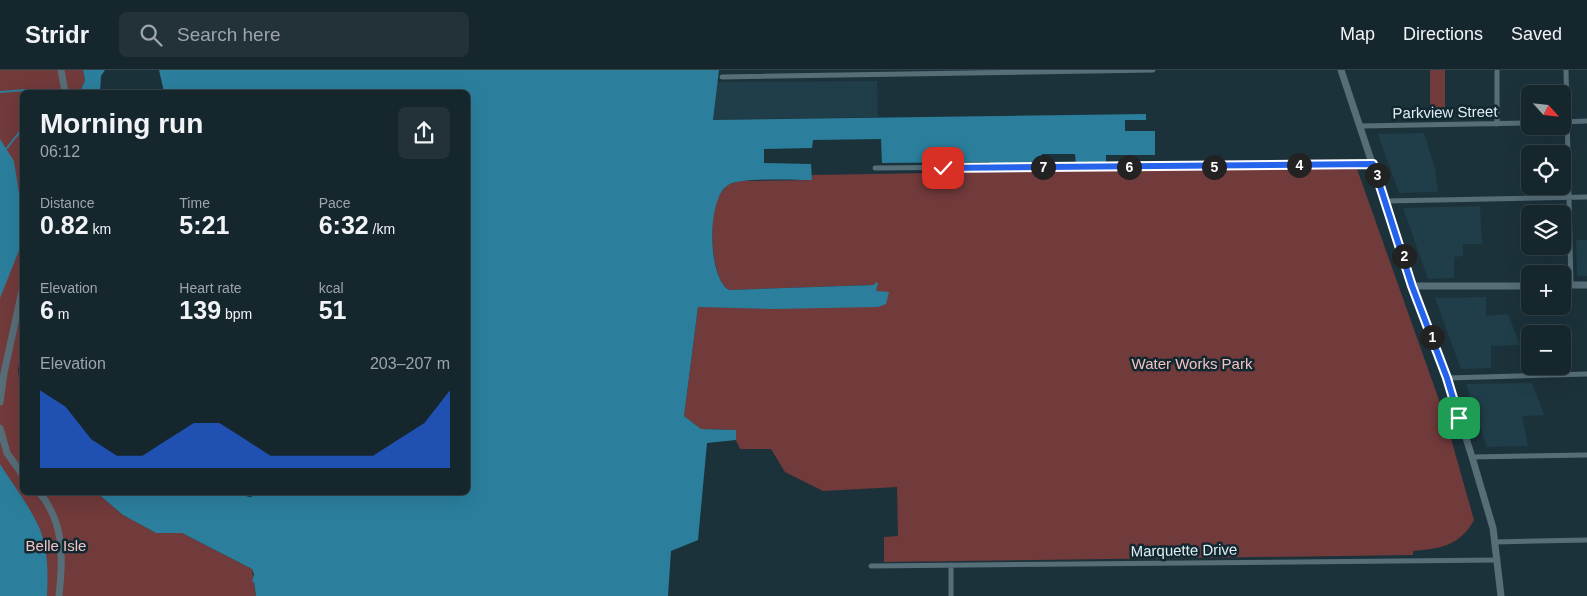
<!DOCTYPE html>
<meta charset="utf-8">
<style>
:root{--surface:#15262c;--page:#223238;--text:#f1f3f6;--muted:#9da5a9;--line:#344348;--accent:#2563eb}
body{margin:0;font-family:Arial,sans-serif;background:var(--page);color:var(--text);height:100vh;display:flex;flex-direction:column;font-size:19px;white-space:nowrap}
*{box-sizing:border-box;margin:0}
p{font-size:16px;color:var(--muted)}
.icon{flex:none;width:28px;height:28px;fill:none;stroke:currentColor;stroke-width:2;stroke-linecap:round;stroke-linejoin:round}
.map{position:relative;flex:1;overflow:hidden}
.side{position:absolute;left:20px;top:20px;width:450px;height:405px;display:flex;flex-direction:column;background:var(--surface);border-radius:8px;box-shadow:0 5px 20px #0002,0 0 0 1px var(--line)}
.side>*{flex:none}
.needle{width:32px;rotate:117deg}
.tools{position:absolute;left:1521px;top:15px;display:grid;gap:10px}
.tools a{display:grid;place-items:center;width:50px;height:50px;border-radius:8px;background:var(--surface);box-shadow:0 5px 20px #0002,0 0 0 1px var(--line);font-size:25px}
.pin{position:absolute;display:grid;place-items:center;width:42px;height:42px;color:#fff;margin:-21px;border-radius:10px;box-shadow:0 2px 8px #0006}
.km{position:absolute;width:25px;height:25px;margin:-12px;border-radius:50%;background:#222;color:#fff;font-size:14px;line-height:25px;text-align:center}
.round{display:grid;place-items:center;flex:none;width:52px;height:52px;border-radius:8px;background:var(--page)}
.headline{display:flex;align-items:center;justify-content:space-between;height:85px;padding:0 20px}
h1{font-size:28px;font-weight:700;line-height:38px}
.stats{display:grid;grid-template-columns:repeat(3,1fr);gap:8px;height:85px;padding:5px 20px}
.stats div{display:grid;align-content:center}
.stats b{font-size:25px;font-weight:700}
.stats small{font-size:14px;font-weight:400}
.stats p{font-size:14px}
.chart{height:140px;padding:10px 20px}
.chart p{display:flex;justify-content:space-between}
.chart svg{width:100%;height:90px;margin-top:5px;fill:var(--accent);opacity:.7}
header{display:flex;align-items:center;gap:30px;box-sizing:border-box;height:70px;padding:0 25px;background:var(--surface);border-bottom:1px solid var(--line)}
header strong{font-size:24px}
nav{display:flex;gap:28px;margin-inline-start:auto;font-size:18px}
.search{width:350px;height:45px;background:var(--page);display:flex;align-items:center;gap:12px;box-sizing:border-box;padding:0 18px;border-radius:8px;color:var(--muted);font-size:19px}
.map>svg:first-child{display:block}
.built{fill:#203e49}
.green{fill:#713a3b}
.water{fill:#2b7f9d}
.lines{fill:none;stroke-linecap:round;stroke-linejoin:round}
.stream{stroke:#2b7f9d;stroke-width:2}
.street{stroke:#566e78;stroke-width:5}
.secondary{stroke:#566e78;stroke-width:7}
.route-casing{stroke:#fff;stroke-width:10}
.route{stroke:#2563eb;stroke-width:6}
.labels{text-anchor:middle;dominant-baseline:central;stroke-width:5;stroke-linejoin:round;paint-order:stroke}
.street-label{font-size:15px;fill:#e1eef4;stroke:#122830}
.park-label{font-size:15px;fill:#f4c2c1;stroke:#122830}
</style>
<header>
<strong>Stridr</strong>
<div class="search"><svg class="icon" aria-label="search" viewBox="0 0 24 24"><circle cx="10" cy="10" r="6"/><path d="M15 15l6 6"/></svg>Search here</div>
<nav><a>Map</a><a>Directions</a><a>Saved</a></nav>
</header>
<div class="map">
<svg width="1587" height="526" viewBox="0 0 1587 526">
<rect width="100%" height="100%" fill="#1c323b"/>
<path class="built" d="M877 11 878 47 712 50 717 12Z
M1424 63 1435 98 1438 122 1399 123 1378 64Z
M1480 136 1482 174H1463V186L1454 187V208L1428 209 1403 138Z
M1576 170H1587V206H1577Z
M1486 227V246L1508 244 1520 275 1491 276V298L1461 299 1435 228Z
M1532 313 1544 345 1522 346 1528 376 1487 377 1466 314Z"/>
<path class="green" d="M0 0H83L85 10 80 22H22V280L18 299 22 338V422L97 423 123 445 156 463H182L252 499 256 526H0Z
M1430 0H1445V45L1430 46Z
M1356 96 1444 344 1474 450C1461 475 1440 479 1413 481V485L884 492V467L898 466 897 417 823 421 785 402 771 379H740L736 370 735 360 701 359 684 346 698 237 813 238 876 221 874 215 729 220C712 211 710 158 714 139 715 131 722 121 727 115L739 111 811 110 812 105Z"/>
<path class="water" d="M83 0H105L101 6 100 22H80L85 10Z
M159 0H719L713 50 1146 44V50H1125V61H1155V85H1106V95H1076L1075 84H1042V96L990 97V92L882 93 881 69 813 70 812 78 764 79V93L811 94 812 110C794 110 741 107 728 115 706 129 708 209 729 220L874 215 876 212 878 213 876 221 889 222 886 234 878 237 773 239 698 237 684 346 701 359 736 360V370L707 373 698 470 671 481 668 526H256L254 512H252L254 504 252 499 182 463H156L123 445 97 423 228 422 250 427 267 422H468V22H164Z
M0 69 14 91 22 143V173L0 228Z
M0 394C13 415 36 444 43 468 48 486 48 507 47 526H0Z"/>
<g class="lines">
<path class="stream" d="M0 22 26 20
M7 78 22 59"/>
<path class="street" d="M1497 0V54
M1566 0 1571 215
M722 7 1153 0
M1562 52 1587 51
M1361 56 1530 53
M875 98 1373 94
M1386 131 1587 127
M1447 308 1587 304
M1472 387 1587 385
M1495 472 1587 470
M871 496 1498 490
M951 526V495"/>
<path class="secondary" d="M61 0 65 22
M1341 0 1413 216 1447 308 1472 387 1493 458 1501 526
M1562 215H1587
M1413 216H1530
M0 332 4 303 22 221
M0 358 7 383 22 404
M39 422C65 453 63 489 59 526"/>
</g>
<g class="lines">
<g class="route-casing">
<path id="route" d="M943 98 1373 94 1412 216 1447 308 1459 348"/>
</g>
<use href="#route" class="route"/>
</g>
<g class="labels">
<g class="street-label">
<text transform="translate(1445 42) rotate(-1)">Parkview Street</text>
<text transform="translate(1184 480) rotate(-1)">Marquette Drive</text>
</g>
<g class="park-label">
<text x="1192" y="293">Water Works Park</text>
<text x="56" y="475">Belle Isle</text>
</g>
</g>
</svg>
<div class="tools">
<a><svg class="needle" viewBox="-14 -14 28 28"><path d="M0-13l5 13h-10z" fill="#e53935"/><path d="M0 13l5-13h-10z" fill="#9da5a9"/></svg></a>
<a><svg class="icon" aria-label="locate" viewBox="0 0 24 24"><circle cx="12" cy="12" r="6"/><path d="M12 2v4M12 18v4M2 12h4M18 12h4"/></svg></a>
<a><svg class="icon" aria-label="layers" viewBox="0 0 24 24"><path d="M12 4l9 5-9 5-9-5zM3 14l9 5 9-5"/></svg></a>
<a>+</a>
<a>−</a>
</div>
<div class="pin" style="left:1459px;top:348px;background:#1e9e55"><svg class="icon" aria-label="arrive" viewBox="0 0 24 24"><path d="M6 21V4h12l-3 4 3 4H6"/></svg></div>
<div class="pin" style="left:943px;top:98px;background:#d93025"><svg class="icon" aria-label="check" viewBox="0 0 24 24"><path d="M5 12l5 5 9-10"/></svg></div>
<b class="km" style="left:1432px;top:267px">1</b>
<b class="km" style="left:1404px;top:186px">2</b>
<b class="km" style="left:1377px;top:105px">3</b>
<b class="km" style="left:1299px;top:95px">4</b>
<b class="km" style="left:1214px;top:97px">5</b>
<b class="km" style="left:1129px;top:97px">6</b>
<b class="km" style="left:1043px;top:97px">7</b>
<section class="side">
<div class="headline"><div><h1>Morning run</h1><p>06:12</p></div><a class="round"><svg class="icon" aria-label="share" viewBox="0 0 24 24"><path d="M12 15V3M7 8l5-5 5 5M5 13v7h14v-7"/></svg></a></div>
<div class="stats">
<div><p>Distance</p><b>0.82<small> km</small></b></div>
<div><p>Time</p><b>5:21</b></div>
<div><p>Pace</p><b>6:32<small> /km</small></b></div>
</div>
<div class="stats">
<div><p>Elevation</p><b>6<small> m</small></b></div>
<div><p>Heart rate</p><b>139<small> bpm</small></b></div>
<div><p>kcal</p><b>51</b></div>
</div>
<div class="chart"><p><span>Elevation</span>203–207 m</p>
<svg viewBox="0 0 160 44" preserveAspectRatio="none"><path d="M0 44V6L10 14L20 30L30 38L40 38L50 30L60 22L70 22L80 30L90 38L100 38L110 38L120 38L130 38L140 30L150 22L160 6V44z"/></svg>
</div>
</section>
</div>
